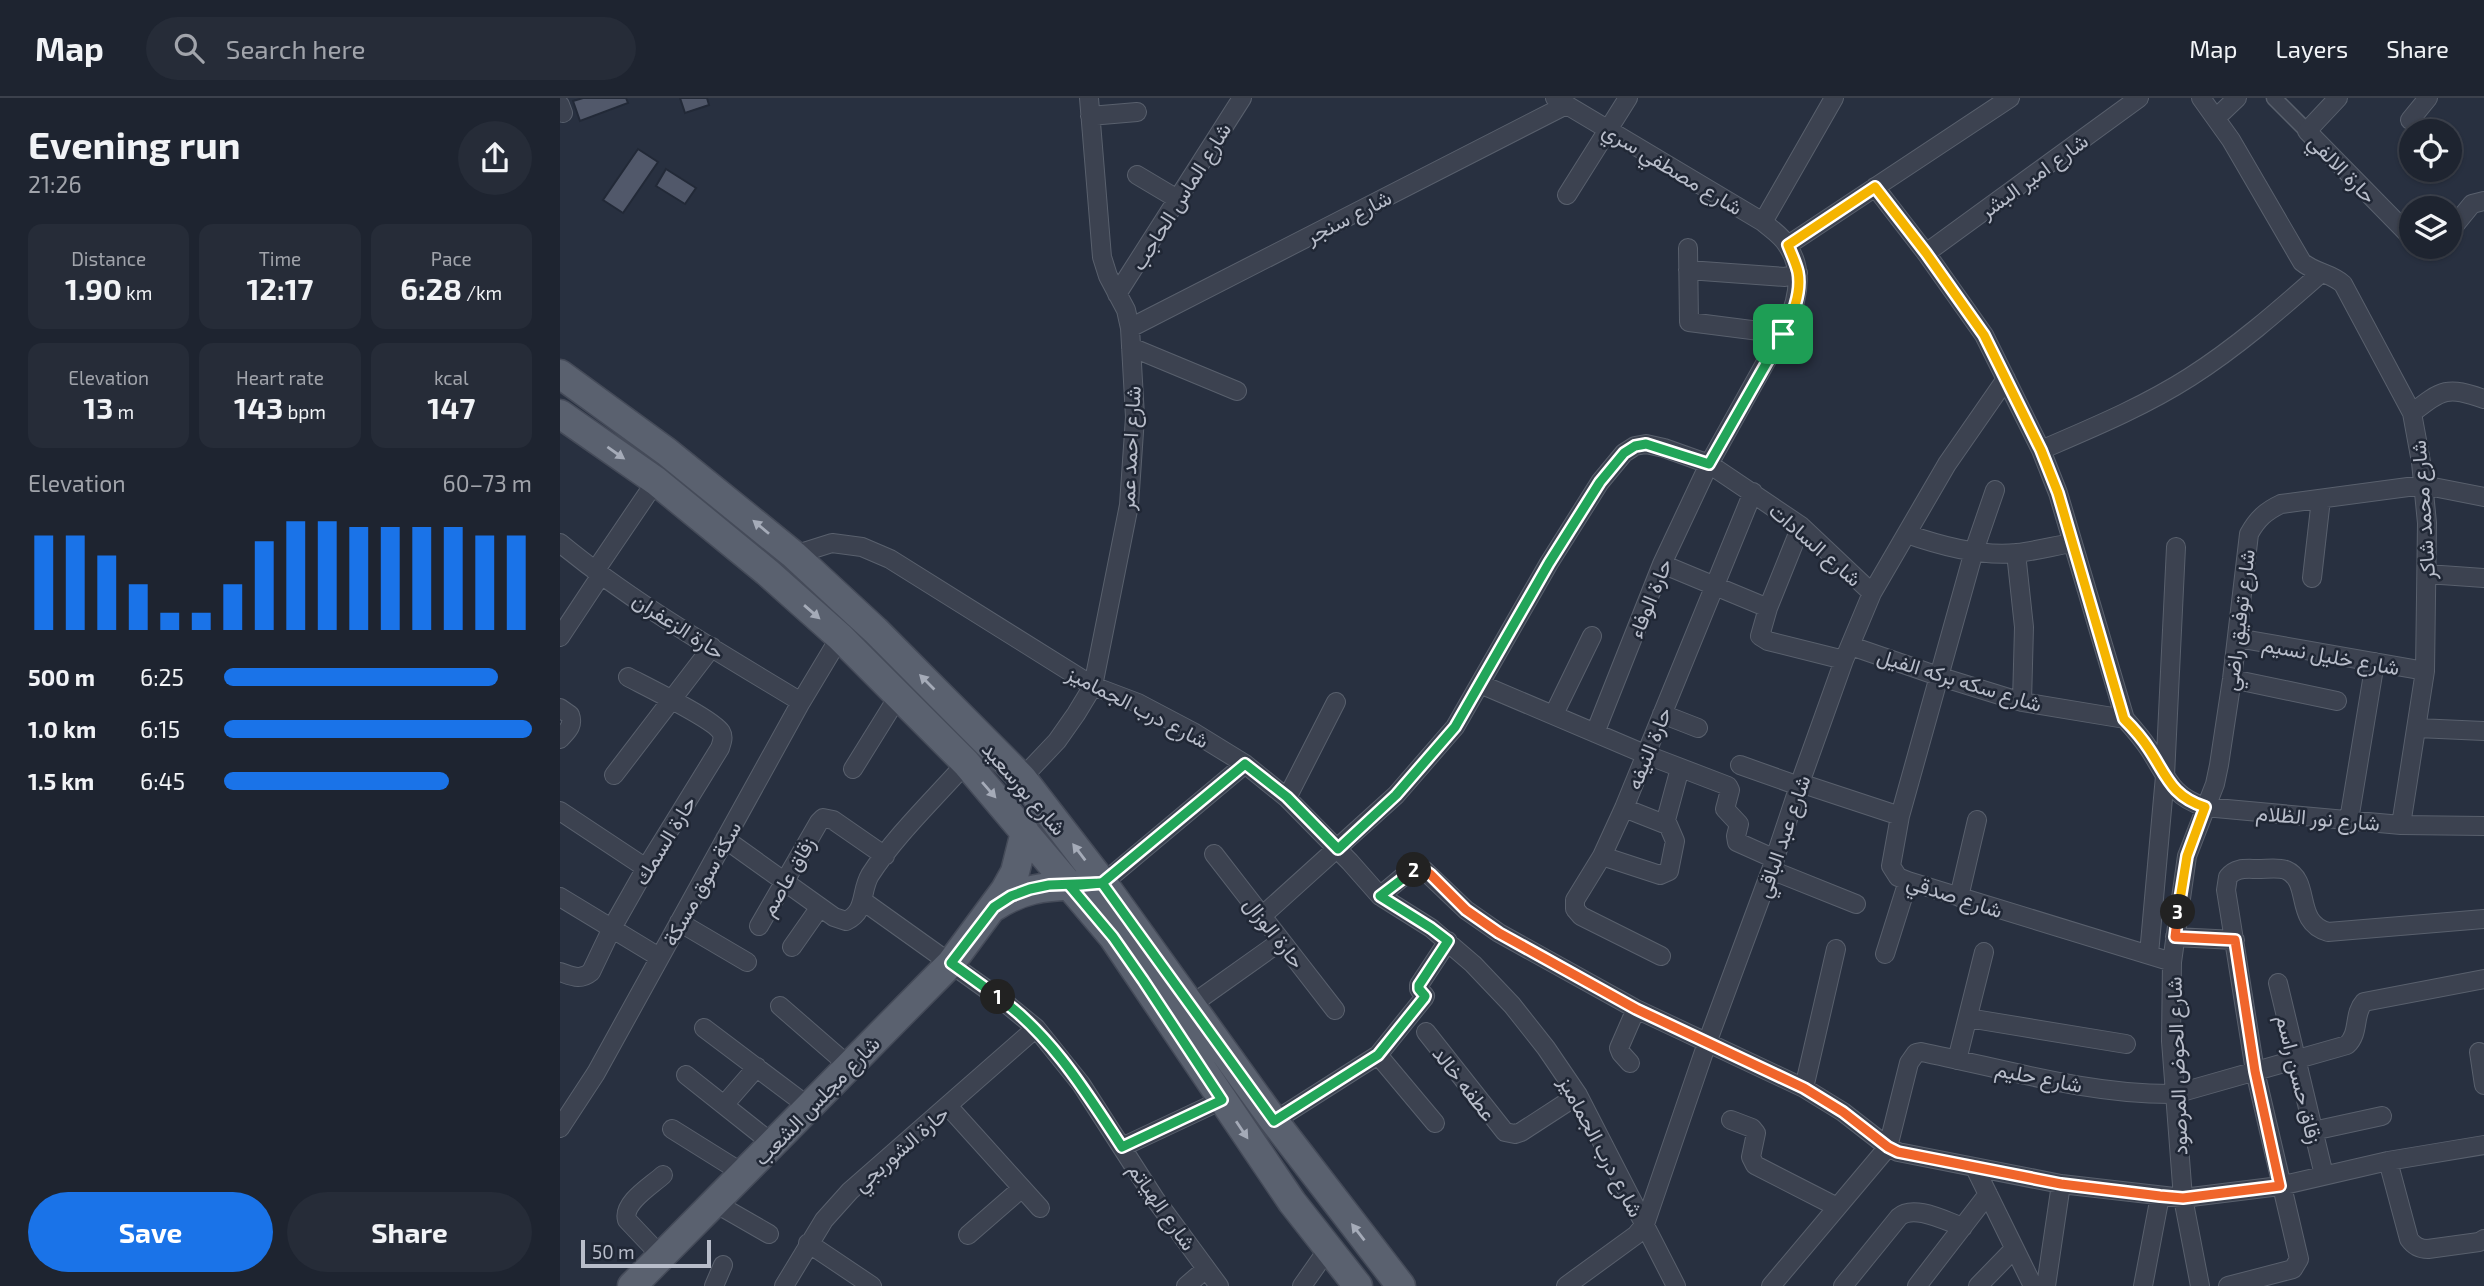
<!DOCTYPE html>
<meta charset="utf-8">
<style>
:root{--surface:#1e2430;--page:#262c38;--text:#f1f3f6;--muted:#a1a4ab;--line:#3c414c;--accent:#1a73e8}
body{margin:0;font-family:"Exo 2",Vazirmatn,sans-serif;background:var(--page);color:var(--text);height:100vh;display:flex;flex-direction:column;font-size:26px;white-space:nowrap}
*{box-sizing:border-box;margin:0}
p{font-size:23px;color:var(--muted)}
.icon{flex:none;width:38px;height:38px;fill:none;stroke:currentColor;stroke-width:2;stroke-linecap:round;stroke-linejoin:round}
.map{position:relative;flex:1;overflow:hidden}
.panel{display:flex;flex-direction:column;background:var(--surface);width:560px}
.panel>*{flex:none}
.buttons{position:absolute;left:1839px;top:21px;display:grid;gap:14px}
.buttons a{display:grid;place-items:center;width:63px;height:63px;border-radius:50%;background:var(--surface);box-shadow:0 2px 5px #0004,0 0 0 2px var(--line);font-size:35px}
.scale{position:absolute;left:21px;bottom:18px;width:130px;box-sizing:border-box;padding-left:7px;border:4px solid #b8bdca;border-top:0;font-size:19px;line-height:24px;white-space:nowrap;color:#b8bdca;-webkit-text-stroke:5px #202735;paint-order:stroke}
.pin{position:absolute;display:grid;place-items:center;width:60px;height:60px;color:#fff;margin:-30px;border-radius:14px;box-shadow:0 4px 10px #0006}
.km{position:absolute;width:35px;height:35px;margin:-18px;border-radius:50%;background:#222;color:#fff;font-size:19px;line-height:35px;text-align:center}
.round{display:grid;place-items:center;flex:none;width:74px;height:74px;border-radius:37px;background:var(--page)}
.overview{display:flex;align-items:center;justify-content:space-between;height:119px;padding:0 28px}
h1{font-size:38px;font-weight:700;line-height:52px}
.metrics{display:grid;grid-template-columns:repeat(3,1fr);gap:10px;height:119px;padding:7px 28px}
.metrics div{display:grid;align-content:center;border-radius:14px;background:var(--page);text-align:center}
.metrics b{font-size:30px;font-weight:700}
.metrics small{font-size:19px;font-weight:400}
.metrics p{font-size:19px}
.chart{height:196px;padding:14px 28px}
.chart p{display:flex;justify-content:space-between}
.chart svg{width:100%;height:126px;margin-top:7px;stroke:var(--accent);stroke-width:6}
.button{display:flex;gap:14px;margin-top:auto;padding:14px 28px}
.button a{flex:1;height:80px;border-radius:42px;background:var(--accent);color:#fff;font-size:28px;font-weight:700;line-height:80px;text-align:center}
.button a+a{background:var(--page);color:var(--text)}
ul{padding:0 28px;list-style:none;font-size:23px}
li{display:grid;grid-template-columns:112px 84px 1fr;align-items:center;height:52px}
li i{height:18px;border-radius:9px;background:var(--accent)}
header{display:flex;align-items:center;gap:42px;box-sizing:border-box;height:98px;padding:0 35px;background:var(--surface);border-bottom:2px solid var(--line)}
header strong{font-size:33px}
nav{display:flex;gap:38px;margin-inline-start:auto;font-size:24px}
.search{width:490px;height:63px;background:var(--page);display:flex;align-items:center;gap:18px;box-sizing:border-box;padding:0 24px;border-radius:38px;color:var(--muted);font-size:26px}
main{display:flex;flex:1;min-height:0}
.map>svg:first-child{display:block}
.building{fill:#51586a;stroke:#222937;stroke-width:2}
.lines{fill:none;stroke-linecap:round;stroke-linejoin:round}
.pedestrian-casing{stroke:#59606d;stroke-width:17}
.minor-casing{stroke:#59606d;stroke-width:20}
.primary-casing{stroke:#454b59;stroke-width:31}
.pedestrian{stroke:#3c4250;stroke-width:14}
.minor{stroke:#3c4250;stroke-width:18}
.primary{stroke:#5a616f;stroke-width:28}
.oneway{fill:#a5abb8}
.split-1-casing{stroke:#fff;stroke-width:14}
.split-2-casing{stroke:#fff;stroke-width:14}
.split-3-casing{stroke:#fff;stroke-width:14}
.split-4-casing{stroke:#fff;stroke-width:14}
.split-1{stroke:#22a559;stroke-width:9}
.split-2{stroke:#22a559;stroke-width:9}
.split-3{stroke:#f0652b;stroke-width:9}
.split-4{stroke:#f5b400;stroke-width:9}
.labels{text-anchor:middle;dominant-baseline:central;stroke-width:5;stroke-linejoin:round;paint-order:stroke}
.street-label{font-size:21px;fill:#b8bdca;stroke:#202735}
</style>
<header>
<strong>Map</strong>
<div class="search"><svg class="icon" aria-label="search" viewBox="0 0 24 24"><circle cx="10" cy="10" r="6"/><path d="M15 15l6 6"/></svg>Search here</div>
<nav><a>Map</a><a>Layers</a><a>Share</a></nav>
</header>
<main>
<section class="panel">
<div class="overview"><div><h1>Evening run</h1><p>21:26</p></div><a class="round"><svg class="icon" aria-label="share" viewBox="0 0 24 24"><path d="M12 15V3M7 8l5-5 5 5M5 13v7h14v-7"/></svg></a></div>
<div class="metrics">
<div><p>Distance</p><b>1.90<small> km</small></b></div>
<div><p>Time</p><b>12:17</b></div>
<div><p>Pace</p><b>6:28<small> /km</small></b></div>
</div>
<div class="metrics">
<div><p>Elevation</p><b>13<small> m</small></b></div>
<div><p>Heart rate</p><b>143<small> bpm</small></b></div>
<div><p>kcal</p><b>147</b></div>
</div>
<div class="chart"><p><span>Elevation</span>60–73 m</p>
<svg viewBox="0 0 160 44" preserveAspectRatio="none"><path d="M5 44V11M15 44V11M25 44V18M35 44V28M45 44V38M55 44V38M65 44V28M75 44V13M85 44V6M95 44V6M105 44V8M115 44V8M125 44V8M135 44V8M145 44V11M155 44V11"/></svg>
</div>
<ul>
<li><b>500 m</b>6:25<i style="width:89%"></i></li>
<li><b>1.0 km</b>6:15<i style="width:100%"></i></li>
<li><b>1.5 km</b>6:45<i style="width:73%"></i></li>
</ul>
<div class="button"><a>Save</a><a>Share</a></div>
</section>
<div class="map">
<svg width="1924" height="1188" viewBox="0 0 1924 1188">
<rect width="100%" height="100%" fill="#283040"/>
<path class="building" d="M23 0H66L68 5 20 23 13 3Z
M120 0H147L149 7 125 15Z
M78 51 98 64 63 115 43 102Z
M106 71 136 90 125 106 96 88Z"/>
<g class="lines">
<g class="pedestrian-casing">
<path id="pedestrian" d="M1714 0 1747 33"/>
</g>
<g class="minor-casing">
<path id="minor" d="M995 0 1203 124C1211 131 1222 138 1227 147 1244 171 1238 201 1227 226L1149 366 1102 466 1035 635
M1641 0 1671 42 1742 164C1755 175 1771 175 1783 186L1852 315 1861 364 1867 425 1865 573 1841 727
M1778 0 1747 33 1852 140
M0 7 3 15
M530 18 577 14
M1656 20 1677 0
M1850 22 1868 0
M577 77 619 102
M1315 89 1366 155 1424 237 1481 352 1498 395 1565 621
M1007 97 1068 0
M1203 124 1274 0
M1890 133 1912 106 1924 103
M1228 147 1450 0
M1860 149 1868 152 1876 149
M1128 150 1129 224 1223 236
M1366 155 1579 0
M1128 172 1225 179 1238 175
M557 196 682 0
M570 230 1006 7
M571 249 677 293
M1852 315C1883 291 1887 288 1924 301
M1481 352C1532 330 1583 309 1630 279 1677 249 1718 213 1760 176
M1435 392 1414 453 1340 718 1331 768 1338 779 1348 783 1612 864
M1241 428 1208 510 1200 538 1208 543 1284 562
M1347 436C1381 448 1421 459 1457 455 1475 453 1494 448 1512 445
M0 445C74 506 159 554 241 604
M1456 455 1464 529 1462 604
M234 457 272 445 302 449 330 461 533 588 578 605 633 634 685 666 727 700 790 764 820 798 871 830 913 866 952 907 986 950 1018 997 1116 1188
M1102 466 1208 510
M35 473 96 383
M1867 476 1924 480
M1752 480 1761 401
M0 539 41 477
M1677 540 1865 573
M1291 548 1381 579 1462 604 1565 621C1573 630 1582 640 1589 651 1607 678 1610 698 1645 709L1841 727 1924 728
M1672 581 1777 603
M920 586 1087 657 1168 688 1170 692 1165 711 1179 726 1176 738 1177 744 1215 761
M0 610 10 617C14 628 7 633 0 641
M994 616 1032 538
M1102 616 1138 630
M1857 630 1924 633
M1180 667 1239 688
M293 671 339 597
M54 677 152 549
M462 680 497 643 516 616 533 588 569 407 575 319 570 230 566 212 548 178 542 159 529 0
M1240 685 1340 718
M727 700 776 604
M1064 710 1107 727
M0 713 86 770
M1789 722 1815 564
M165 741 274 819 286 823C307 813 300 794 310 777 335 738 375 700 406 665
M654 756 775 912
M1042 758 1100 777 1109 773 1115 743 1106 722 1120 670
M1211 772 1296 806
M543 785 685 666
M820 798 851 772H864L906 812 939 835 1076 911 1244 990 1283 1014 1328 1049 1338 1054 1501 1086 1623 1100 1720 1088 1828 1063 1924 1047
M0 799 99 859
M1399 799 1417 722
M303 803 443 903 476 930 521 986 595 1101 659 1188
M702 818 836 697 895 629 989 465 1040 384 1064 355 1075 348 1086 346 1104 350 1149 366 1241 428 1312 495
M119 824 187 864
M199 828 259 724 263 720 273 722 325 758
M1615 839 1675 842
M232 849 260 809
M1325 856 1348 783
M1589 856 1605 678 1616 449
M1101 858 1021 818 1015 811V802L1042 758 1064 710 1193 394
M0 874C12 878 20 883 31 874L52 830 86 770 160 650C162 644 164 639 161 634 153 621 85 588 68 579
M1718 885 1764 1077
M631 907 721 843
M220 908 289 968
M1408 920 1566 946
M144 930 249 1009
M866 934 945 1034 955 1036 961 1034 1018 997
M1919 954 1924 987
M818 957 875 1025
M1397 962 1424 854
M1070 965 1061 955 1059 950 1076 911
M126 977 213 1046
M1244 990 1276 851
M164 1007 197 969
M388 1008 480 1110
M1171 1022 1192 1030 1196 1035 1191 1059 1195 1067 1277 1109
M714 1023 818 957 864 900 865 898 859 891V887L888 843
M0 1030 36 975 241 604 280 539
M112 1031 184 1076
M1753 1033 1822 1018
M562 1049 662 1002
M1828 1063 1849 1141C1854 1148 1859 1151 1868 1151L1919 1144 1924 1141
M1415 1070 1473 1188
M155 1105 209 1136
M408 1137 462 1090
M248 1145 312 1188
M101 1158 67 1122C62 1105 91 1088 103 1077
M154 1188 163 1167
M224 1188 264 1122 290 1093 476 930
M626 1188 646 1171
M742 1188 768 1151
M1006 1188 1076 1137 1085 1126 1147 945 1211 772 1240 685 1284 562 1312 495 1387 366 1446 281
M1211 1188 1328 1049 1349 965 1356 955 1361 954C1445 971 1530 997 1615 996L1787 947C1800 935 1793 916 1804 904L1924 881
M1283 1188 1339 1119C1354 1106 1385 1123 1403 1129
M1357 1188 1428 1096
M1418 1188 1454 1151
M1486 1188 1501 1086
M1583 1188 1600 1098
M1640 1188 1623 1100 1611 943 1612 864 1627 758 1655 686 1659 667 1672 581 1689 436C1697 421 1706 413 1721 406L1863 387 1924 399
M1668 1188 1733 1171 1739 1161 1695 973 1666 792 1668 779C1676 769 1686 771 1698 771 1707 771 1718 769 1726 772 1752 783 1733 824 1768 834L1924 821"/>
</g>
<g class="primary-casing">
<path id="primary" d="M0 276 107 354 234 457 315 532 462 680 543 785 714 1023 841 1188
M0 316 96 383 207 474 280 539 406 665 553 839 732 1104 798 1188
M434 809C465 789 485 789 521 787
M72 1188 391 865 445 792 455 774 465 734"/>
</g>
<use href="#pedestrian" class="pedestrian"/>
<use href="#minor" class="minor"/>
<use href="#primary" class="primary"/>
</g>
<defs><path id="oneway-solid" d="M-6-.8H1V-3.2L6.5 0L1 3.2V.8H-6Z" transform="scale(1.75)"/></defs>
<g class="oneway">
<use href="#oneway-solid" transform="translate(56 355) rotate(35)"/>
<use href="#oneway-solid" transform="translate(201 429) rotate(-140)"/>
<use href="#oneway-solid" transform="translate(252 514) rotate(41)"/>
<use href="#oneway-solid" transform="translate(367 584) rotate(-135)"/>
<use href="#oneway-solid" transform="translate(429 692) rotate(49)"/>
<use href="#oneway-solid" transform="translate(519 754) rotate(-127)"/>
<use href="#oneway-solid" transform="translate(682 1032) rotate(56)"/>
<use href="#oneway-solid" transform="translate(798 1134) rotate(-128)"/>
</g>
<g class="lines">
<g class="split-1-casing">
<path id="split-1" d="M438 899 391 865 434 809 451 798 470 791 489 787 542 785 685 666 727 699 778 751 836 697 895 629 989 465 1040 384 1064 355 1075 348 1086 346 1149 366 1223 236"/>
</g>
<g class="split-2-casing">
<path id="split-2" d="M438 899C492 938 526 994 562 1049L662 1002 583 882 553 839 510 788 542 785 714 1023 818 957 864 900 865 898 859 891V887L888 843 871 830 820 798 854 772"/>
</g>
<g class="split-3-casing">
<path id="split-3" d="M854 772H864L870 776 906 812 939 835 1076 911 1244 990 1283 1014 1328 1049 1338 1054 1501 1086 1600 1098 1623 1100 1720 1088 1695 973 1675 842 1615 839 1618 814"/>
</g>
<g class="split-4-casing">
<path id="split-4" d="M1223 236C1232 218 1242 195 1238 174 1236 165 1231 155 1228 147L1315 89 1366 155 1424 237 1481 352 1498 395 1564 621C1573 630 1582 640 1589 651 1607 678 1611 698 1645 709L1627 758 1618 814"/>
</g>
<use href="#split-1" class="split-1"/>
<use href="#split-2" class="split-2"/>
<use href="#split-3" class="split-3"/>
<use href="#split-4" class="split-4"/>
</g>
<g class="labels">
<g class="street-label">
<text transform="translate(1113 70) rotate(31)">شارع مصطفي سري</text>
<text transform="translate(1783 70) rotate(46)">حارة الالفي</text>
<text transform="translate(1473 77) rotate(-36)">شارع امير البشر</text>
<text transform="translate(620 98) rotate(-58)">شارع الماس الحاجب</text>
<text transform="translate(788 118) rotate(-27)">شارع سنجر</text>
<text transform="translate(569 350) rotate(-87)">شارع احمد عمر</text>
<text transform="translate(1862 412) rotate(-94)">شارع محمد شاكر</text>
<text transform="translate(1256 446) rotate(41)">شارع السادات</text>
<text transform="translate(1089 500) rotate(-68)">حارة الوفاء</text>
<text transform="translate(1678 522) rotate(-83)">شارع توفيق راضي</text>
<text transform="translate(119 527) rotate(33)">حارة الزعفران</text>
<text transform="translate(1771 557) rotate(10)">شارع خليل نسيم</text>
<text transform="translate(1400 581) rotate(17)">شارع سكه بركه الفيل</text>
<text transform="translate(578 608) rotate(27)">شارع درب الجماميز</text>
<text transform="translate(1088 650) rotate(-68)">حارة النيفه</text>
<text transform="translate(465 690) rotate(49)">شارع بورسعيد</text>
<text transform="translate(1758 719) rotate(5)">شارع نور الظلام</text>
<text transform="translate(1222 738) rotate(-71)">شارع عبد الباقي</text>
<text transform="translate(104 742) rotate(-59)">حارة السمك</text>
<text transform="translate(227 778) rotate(-60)">زقاق عاصم</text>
<text transform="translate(141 785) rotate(-61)">سكة سوق مسكة</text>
<text transform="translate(1395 797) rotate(18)">شارع صدقي</text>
<text transform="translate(715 834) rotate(52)">حارة الوزال</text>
<text transform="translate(1616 968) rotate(-92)">شارع الحوض المرصود</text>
<text transform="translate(1479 978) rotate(11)">شارع حليم</text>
<text transform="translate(1740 981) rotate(76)">زقاق حسن راسم</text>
<text transform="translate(905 985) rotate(52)">عطفه خالد</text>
<text transform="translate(256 1002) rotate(-46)">شارع مجلس الشعب</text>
<text transform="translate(1042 1048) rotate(62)">شارع درب الجماميز</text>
<text transform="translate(340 1050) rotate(-41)">حارة الشوربجي</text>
<text transform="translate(603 1108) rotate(55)">شارع الهياتم</text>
</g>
</g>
</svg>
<div class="buttons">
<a><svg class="icon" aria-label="locate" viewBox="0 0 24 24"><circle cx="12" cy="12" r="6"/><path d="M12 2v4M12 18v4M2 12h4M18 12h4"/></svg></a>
<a><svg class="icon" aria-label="layers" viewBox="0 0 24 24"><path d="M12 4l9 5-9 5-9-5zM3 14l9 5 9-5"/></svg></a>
</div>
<div class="scale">50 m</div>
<div class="pin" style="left:1223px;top:236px;background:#1e9e55"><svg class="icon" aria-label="arrive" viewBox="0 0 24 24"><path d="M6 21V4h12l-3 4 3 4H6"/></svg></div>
<b class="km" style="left:438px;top:899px">1</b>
<b class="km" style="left:854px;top:772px">2</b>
<b class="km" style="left:1618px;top:814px">3</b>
</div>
</main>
